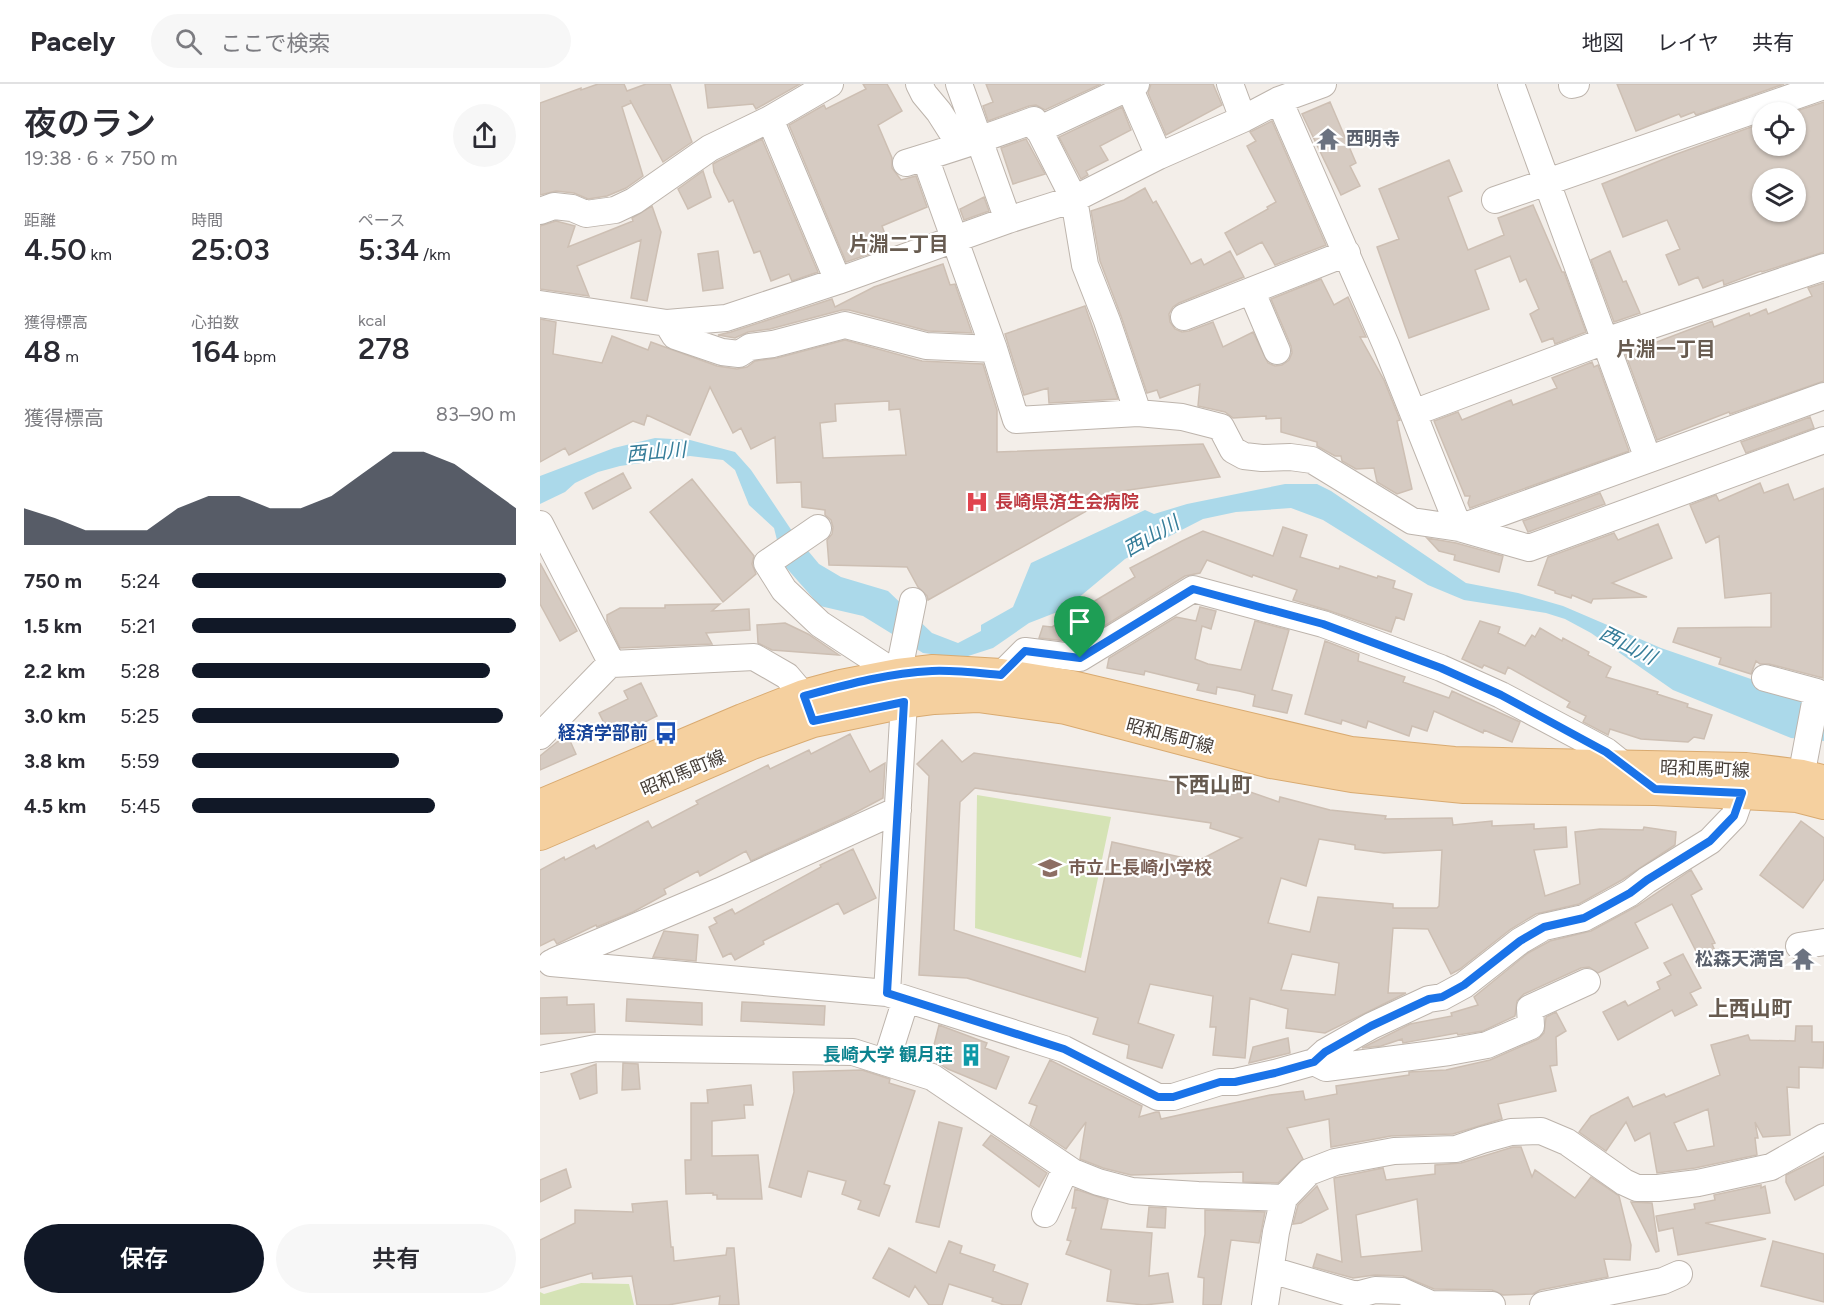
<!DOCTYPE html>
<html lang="ja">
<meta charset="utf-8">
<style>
:root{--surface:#fff;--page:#f7f7f7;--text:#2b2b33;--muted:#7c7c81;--line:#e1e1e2;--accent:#111827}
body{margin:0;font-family:Figtree,"Noto Sans JP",sans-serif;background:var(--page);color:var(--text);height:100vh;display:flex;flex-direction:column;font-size:22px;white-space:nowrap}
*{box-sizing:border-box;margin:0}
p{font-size:20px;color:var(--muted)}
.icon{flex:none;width:33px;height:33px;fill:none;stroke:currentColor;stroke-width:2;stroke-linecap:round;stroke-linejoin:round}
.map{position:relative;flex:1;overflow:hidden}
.details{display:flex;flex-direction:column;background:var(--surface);width:540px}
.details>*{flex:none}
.buttons{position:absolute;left:1212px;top:18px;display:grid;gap:12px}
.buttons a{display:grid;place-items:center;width:54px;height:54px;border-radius:50%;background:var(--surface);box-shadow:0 2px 4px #0004;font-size:30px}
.pin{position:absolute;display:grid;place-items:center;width:51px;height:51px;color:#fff;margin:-62px -26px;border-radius:50% 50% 50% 0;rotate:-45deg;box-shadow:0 0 6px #0007}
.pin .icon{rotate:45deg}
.round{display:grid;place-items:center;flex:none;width:63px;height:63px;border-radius:32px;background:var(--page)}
.head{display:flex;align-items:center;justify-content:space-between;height:102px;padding:0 24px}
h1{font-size:33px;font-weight:600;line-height:45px}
.figures{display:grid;grid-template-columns:repeat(3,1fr);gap:9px;height:102px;padding:6px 24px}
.figures div{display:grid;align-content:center}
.figures b{font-size:30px;font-weight:600}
.figures small{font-size:16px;font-weight:400}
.figures p{font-size:16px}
.chart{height:168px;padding:12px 24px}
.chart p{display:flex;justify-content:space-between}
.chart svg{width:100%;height:108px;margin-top:6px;fill:var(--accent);opacity:.7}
.action{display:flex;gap:12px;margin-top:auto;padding:12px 24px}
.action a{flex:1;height:69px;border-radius:36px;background:var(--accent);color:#fff;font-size:24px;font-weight:600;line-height:69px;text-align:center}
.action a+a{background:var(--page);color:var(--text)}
ul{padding:0 24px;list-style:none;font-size:20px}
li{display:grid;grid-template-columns:96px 72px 1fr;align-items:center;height:45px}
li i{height:15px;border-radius:8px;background:var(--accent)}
header{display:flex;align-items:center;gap:36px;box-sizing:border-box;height:84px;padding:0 30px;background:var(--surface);border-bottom:2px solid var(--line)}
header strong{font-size:28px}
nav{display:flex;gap:33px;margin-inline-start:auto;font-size:21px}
.search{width:420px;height:54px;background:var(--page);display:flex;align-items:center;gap:15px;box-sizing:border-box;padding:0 21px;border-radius:33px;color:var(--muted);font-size:22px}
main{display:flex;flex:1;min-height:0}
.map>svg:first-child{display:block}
.green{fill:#d5e3b5}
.water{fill:#abd9ea}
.building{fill:#d6cbc2;stroke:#cdbfb3;stroke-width:1.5;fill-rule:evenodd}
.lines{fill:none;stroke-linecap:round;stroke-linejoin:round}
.minor-casing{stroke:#bdb4ac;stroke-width:28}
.major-casing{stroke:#d9aa70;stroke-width:34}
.minor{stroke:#fff;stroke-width:26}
.major{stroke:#f5d09f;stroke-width:32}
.route-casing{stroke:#fff;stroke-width:12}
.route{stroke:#1a73e8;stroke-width:8}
.labels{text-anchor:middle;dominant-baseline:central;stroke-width:4.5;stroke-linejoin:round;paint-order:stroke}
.worship-label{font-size:18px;font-weight:bold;fill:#5b616d;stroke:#fff;text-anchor:start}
.health-label{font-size:18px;font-weight:bold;fill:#be3a42;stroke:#fff;text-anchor:start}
.transit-label{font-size:18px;font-weight:bold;fill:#164399;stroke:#fff;text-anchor:end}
.street-label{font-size:18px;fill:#463e38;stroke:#fff}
.education-label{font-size:18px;font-weight:bold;fill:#785e54;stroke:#fff;text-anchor:start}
.culture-label{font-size:18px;font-weight:bold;fill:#0d838f;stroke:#fff;text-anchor:end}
.neighbourhood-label{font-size:20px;font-weight:bold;fill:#675b50;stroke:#fff}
.water-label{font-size:20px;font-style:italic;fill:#367d99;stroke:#fff}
.quarter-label{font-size:21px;font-weight:bold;fill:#675b50;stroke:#fff}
</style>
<header>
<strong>Pacely</strong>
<div class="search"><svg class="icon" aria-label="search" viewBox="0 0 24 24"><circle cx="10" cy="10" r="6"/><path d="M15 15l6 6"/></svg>ここで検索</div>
<nav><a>地図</a><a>レイヤ</a><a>共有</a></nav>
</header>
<main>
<section class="details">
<div class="head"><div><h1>夜のラン</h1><p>19:38 · 6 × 750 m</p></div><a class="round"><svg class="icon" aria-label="share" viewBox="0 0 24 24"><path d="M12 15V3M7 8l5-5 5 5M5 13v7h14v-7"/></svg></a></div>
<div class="figures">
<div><p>距離</p><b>4.50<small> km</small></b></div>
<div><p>時間</p><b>25:03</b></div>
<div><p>ペース</p><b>5:34<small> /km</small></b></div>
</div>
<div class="figures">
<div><p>獲得標高</p><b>48<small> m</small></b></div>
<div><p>心拍数</p><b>164<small> bpm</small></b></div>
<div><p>kcal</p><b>278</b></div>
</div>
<div class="chart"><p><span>獲得標高</span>83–90 m</p>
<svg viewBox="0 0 160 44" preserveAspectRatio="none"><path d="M0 44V29L10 33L20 38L30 38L40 38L50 29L60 24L70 24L80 29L90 29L100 24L110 15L120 6L130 6L140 11L150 20L160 29V44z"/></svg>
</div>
<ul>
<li><b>750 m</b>5:24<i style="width:97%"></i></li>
<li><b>1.5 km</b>5:21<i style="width:100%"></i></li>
<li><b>2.2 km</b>5:28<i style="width:92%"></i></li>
<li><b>3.0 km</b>5:25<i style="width:96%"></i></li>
<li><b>3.8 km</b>5:59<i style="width:64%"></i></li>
<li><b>4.5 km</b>5:45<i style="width:75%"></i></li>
</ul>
<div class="action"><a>保存</a><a>共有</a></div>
</section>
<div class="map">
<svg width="1284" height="1221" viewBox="0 0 1284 1221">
<rect width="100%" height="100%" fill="#f3eee9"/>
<path class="green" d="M437 711 571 733 541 874 435 844Z
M41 1199 89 1200 94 1221H0V1208L4 1210Z"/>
<path class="water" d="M115 354 150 356 195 368 211 386 254 450 279 480 301 493 348 507 392 549 418 559 441 547V541L473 523 491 479 605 426 614 430 647 420 745 400H777L791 407 926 499 978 509 1023 522 1121 564 1284 620V657L1251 654 1133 606 1051 549 1025 535 1006 529 924 516 888 501 783 436 751 424 696 428 663 435 585 475 525 525 489 539 453 564 422 574 383 569 323 532 280 522 243 480 234 444 209 421 195 386 183 376 150 372 80 382 58 388 35 399 25 408 0 420V392L74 364Z"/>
<path class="building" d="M58 0H84L87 7 106 0H130L152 58 123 78 90 16 91 19 82 23 103 92 86 104 67 112 48 115 34 109 16 107 0 111V19L41 4V6Z
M165 0H260L216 25 213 20 168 24Z
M323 0H347L362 27 338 41 352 74V84L361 96 376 92 387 123 342 142 345 150 336 154 338 167 306 178 249 41 284 21 286 25 326 5Z
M446 0H561L505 26 496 21 489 22 448 37 443 22 453 18Z
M611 0H673L682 21 626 51 608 9Z
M1077 0H1244L1156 31 1154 28 1141 33 1139 30 1096 47Z
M790 18 816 79 810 82 820 102 801 111 762 30Z
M1284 18V168L1222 188 1221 187 1184 201 1183 196 1163 204 1158 193 1139 201 1126 171 1140 165 1127 136 1083 153 1062 100 1134 71 1222 39V62H1256V28H1253ZM1222 94H1256V128H1222Z
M582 23 591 46 560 62 568 76 546 87 548 91 541 95 519 53Z
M732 37 786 161 735 181 722 158 697 171 685 149 728 125 727 123 736 118 707 62 716 57 710 48Z
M222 55 278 188 252 197 249 190 231 197 220 167 214 169 193 116 189 118 174 88 173 80 178 77Z
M486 55 505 90 473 100 461 64Z
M909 76 922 107 908 113 928 166 964 151 958 134 993 121 1022 188H1024L1046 248 1015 260 1013 254 1002 258 990 230 999 225 986 195 980 198 970 172 935 186 949 225 869 254 837 163 859 155 839 105Z
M163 87 171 113 148 125 138 105Z
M605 104 613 119 616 117 651 180 661 175 664 181 690 167 704 193 639 219 633 223 629 230 630 238 635 245 642 248 649 247 673 238 683 263 713 248 728 279 735 282 742 281 749 276 752 269 751 262 731 215 781 195 794 221 808 213 826 253H820L844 296 860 336 857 337 872 405 857 410 837 398 834 384 816 385 802 377 801 372H795L777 362V358L741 348V334L726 335V332L693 334 685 328 658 322 660 300 620 314 617 306 607 309 581 232 560 177 551 127 584 116Z
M444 113 449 127 424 136 420 125Z
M112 122 121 148 107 217 91 214 101 156 37 182 49 212 0 205V142L16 137 35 142 28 163 93 137 92 134Z
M178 167 183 204 163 207 158 170Z
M1070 167 1083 198 1086 197 1100 229 1074 238 1051 176Z
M403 180 410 201 415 200 432 249 388 247 309 226H302L230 245 208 248 195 254 178 251 191 248 292 215 295 223 334 203Z
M1284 199V297L1190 330 1189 328 1117 356 1084 266 1108 258 1109 261 1172 237 1174 243 1209 229 1210 232 1226 225 1228 230 1272 212 1268 204Z
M545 222 578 315 509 319 508 304 484 311 465 250Z
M0 235 16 238 13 270 62 279 72 252 108 266 111 258 177 282 197 285 207 283 215 277 237 274 305 256 382 277 443 280 457 326V368L663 360 680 393 582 407 388 516 387 512 378 503 367 483 289 481 287 456 292 450 293 443 291 436 285 431V426L262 423 261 398 237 399 235 353 211 365 201 344 193 349 170 303 150 351 107 331 104 341 93 337 29 371 25 364 0 378ZM349 317V326L360 325 366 371 283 374 280 339 296 337 295 320Z
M1052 278 1054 283 1058 281 1089 367 930 424 928 419 930 412H925L894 337 918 328 922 336 971 316 973 321 1017 304 1012 294Z
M1270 333 1274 344 1206 369 1201 358Z
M83 389 91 404 53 425 45 409Z
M152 395 214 472 212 480 216 490 183 518 110 428Z
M1220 399 1224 409 1248 400 1254 416 1284 404 1283 594 1229 580H1220L1216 577 1211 590 1179 580 1181 574 1133 558 1138 544 1231 543V509L1185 514 1179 452 1166 459 1150 421 1176 411 1179 417Z
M1060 409 1065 420 988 448 983 437Z
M1118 440 1132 474 1072 499 1107 513 1053 515 1051 519 1032 511 1031 514 1015 509V507L998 501 1008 473 1074 449 1078 456Z
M743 443 767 451 760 473 799 485 800 482 837 494 838 492 855 497 853 504 872 510 864 536 856 533 851 548 827 540 787 526 753 516 757 506 713 491 712 493 667 476 660 489 645 492 540 557 530 542 527 557 499 554 503 542 512 543 543 524 595 493 590 484 642 457 663 447 733 472Z
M887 454 916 459 963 472 959 488 914 476 915 471 899 467Z
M0 479 37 547 20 557 0 520Z
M180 520 172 527 209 525 210 546 166 549 172 560 80 564 67 537V531L80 524H125V521Z
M660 523 676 527 671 545 662 542 655 575 668 580 701 586 715 537 749 546 732 606 752 611 747 629 713 622 715 611 699 607 677 603 676 610 657 606 659 600 605 587 604 591 567 584 569 574 636 533 656 537Z
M940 537 960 543 958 549 985 562 992 551 995 553 1000 544 1022 557 1023 554 1049 568 1048 571 1071 583 1066 593 1118 608 1117 610 1148 620 1147 623 1172 631 1164 655 1154 653 1148 658 1101 655 1070 645 1068 651 1043 638 1046 632 1027 623 1030 618 968 583 965 590 944 581 942 584 922 575Z
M245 539 268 550 299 571 232 566 218 559 217 541Z
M785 557 819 570 818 577 865 593 863 598 909 614 912 607 980 638 972 658 944 646 943 649 894 627 887 647 872 642 869 652 828 637 826 644 802 636 801 640 765 630Z
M101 599 117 632 72 655 59 629 88 615 84 607Z
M27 650 36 670 0 686V672Z
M310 650 330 688 345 679 343 714 309 732 211 777 206 767 160 792 158 787 124 805 126 810 93 828 57 843 56 841 17 860 14 855 0 862V786L24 773 25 776 54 761 56 765 108 737 112 744 158 720 156 717 228 681 230 685 269 666 271 670Z
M402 656 422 678 434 669 689 706 690 701 739 718 740 713 790 726 846 732 845 735 912 734 913 741 952 737V742L994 740V745L1026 743 1027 763 994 766 1005 812 1040 800 1035 748 1060 745 1103 746 1104 743 1136 748 1135 761 1082 796 1039 820 996 830 971 845 920 885 911 890 888 845 853 844 848 909H866L785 949 746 944 748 925 710 914 705 974 673 971 676 943H670L673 912 610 900 598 939 634 951 622 984 587 974 589 961 553 950 558 934 427 894 379 891 389 692 377 680ZM435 704 671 739 670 744 702 754 658 777 572 758 545 888 414 846 420 718ZM779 755 815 761V765L844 769 902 766 899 822 897 824H853V820L778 813 770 848 728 839 741 794 766 802ZM752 870 799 879 795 911 741 906Z
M1261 737 1284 754V795L1263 824 1220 791Z
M313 765 336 814 304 830 298 819 223 857 224 860 195 876 191 869 183 873 169 843 177 839 174 834 192 825 195 830 281 783 280 781Z
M1151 786 1162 805 1151 811 1175 859 1172 860 1175 867 1160 875 1132 820 1095 839 1108 864 1058 889 1049 883 1041 884 984 910 977 917 975 932 943 947 918 951 917 949 863 959 862 955 841 962 822 964 870 940 912 932 911 929 938 921 934 913 988 869 1010 857 1051 847 1097 822Z
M124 847 158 851 156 877 113 873Z
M1143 870 1161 904 1150 909 1157 921 1135 932 1132 926 1078 956 1063 928 1085 917 1088 922 1120 905 1117 898 1131 891 1124 879Z
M27 913V921L54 920 55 948 0 950V914Z
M87 915 162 919V941L86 937Z
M202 918 285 922 284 941 201 937Z
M1016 928 1026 947 1016 953 1017 981 1010 982 1016 1007 958 1020 962 1035 913 1050 851 1052 791 1063 789 1035 747 1044 763 1075 738 1099 703 1098V1088L591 1091 563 1084 540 1075 546 1038 526 1065 490 1041 497 1022 489 1019 510 976 602 1022 599 1033 616 1028H619L621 1035 730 1011 763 1007 765 1016 797 1010 796 1002 869 991V988L906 986 950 976 998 955 1004 949 1006 933Z
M399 941 447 959 445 964 469 973 456 1005 408 985 396 978 400 969 393 965Z
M1256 942H1272V958H1284L1283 984 1259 983V1004L1247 1003 1250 1051 1223 1053 1215 1038 1218 1054H1215L1217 1071 1155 1084 1117 1089 1110 1049 1095 1057 1086 1038 1066 1067 1039 1048 1051 1032 1088 1013 1093 1023 1124 1010 1126 1013 1180 991 1171 961 1208 951 1210 956 1255 957ZM1168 1025 1174 1062 1147 1067 1134 1039Z
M748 954 750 969 709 979 713 963Z
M83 979 98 980 100 1005 82 1006Z
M56 980 57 1009 40 1015 31 990Z
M322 986 350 995 349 999 375 1007 344 1100 350 1102 339 1132 318 1125 321 1117 302 1110 306 1097 268 1087 261 1113 229 1103 254 1008 253 988Z
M211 1001 213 1021H204L205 1034 172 1037V1072L218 1071 222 1115H177V1111H173V1109L146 1110 145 1076H151V1019H168L167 1006Z
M399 1038 422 1044 399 1143 376 1138Z
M451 1051 507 1089 499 1103 443 1061Z
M973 1063H981L992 1093 995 1086 1035 1114 1051 1093 1079 1112 1091 1161 1090 1176 1064 1175 1068 1193 1000 1206 993 1210 963 1211 952 1206 894 1205 863 1192 835 1191 813 1194 773 1183 777 1170 802 1178 794 1094 843 1084 846 1096 895 1090V1081L921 1079ZM877 1115 882 1167 821 1173 816 1131Z
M1284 1072V1101L1255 1116 1246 1098V1091Z
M26 1085 31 1103 0 1118V1096Z
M1221 1101V1104L1225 1102 1230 1129 1165 1139 1226 1155 1138 1171 1133 1144 1119 1147 1116 1132 1155 1125 1154 1120 1175 1116 1174 1111Z
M777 1102 788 1125 761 1139 753 1140 758 1121Z
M535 1105 568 1116 561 1145 612 1149 609 1192 628 1189 633 1218 604 1221 567 1217 571 1186 526 1170 531 1157 527 1156 536 1124H532Z
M127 1117 131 1163H133L134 1177 186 1171 187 1164H194L199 1221H179L180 1212 128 1221H97L92 1192 53 1195 52 1189 0 1204V1156L35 1139V1126L93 1128 92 1120Z
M1091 1118 1112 1119 1119 1167 1116 1168Z
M609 1123 626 1124 625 1144 607 1143Z
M665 1126 725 1128 719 1159 691 1156 681 1221H663L664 1194 658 1193 665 1150Z
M409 1157 422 1162 420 1169 455 1181 453 1187 488 1200 481 1221H464L452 1217 453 1214 409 1200 402 1221H389L375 1202 369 1213 333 1194 349 1164 396 1189Z
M1233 1157 1284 1170V1218L1221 1202Z"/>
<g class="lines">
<g class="minor-casing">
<path id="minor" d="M379 0 384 10 399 28 420 61
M419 0 468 136
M690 0 703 35
M971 0 1108 375
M1032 1 1036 0
M589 3 619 72
M739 16 846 261 919 444
M230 35 298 197
M498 46 596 0
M385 73 454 265 476 336 598 329 642 333 681 343 693 366 704 372 722 374 750 373 772 376 872 437 919 444 989 464 1284 356
M366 79C409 66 452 52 494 36L534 115 545 181 567 237 598 329
M955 116 1284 2
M0 127 14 122 32 124 46 130 75 126 94 117 170 64 230 35 290 0
M712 208 737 267
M0 220 127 239 186 234 298 197 468 136 534 115 619 72 703 35 739 16 783 0
M644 233 807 169
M127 239 135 252 182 268 199 270 210 263 233 260 305 241 386 262 454 265
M873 329 1065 257 1284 183
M0 440 72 580
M278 444 227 479 244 506 280 540 358 591
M919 444 1284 312
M461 591 485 567 540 574 653 505 783 540 901 584 961 611 1066 667 1091 687
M1225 594 1277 608 1258 709
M0 652 68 582 72 580 214 573 247 592 264 612 270 629
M1259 862 1284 858
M15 877 180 807 358 726
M11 879 347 909 524 965 618 1013H633L680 998H695L735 989 774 978 785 968 831 942 889 915 902 913 924 901 980 857 1004 843 1044 834 1070 820 1090 809 1107 796 1170 757 1194 732 1202 709
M347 909 364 618 358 591 373 517
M0 975 56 964 313 968 392 993 533 1088 558 1098 592 1107 658 1111 744 1114
M346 978 366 915
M774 978 786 984 909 968 947 961 991 942 990 924 1047 898
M505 1130 526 1084
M731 1186 816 1211 835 1206 862 1207 891 1220 952 1221
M725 1221 736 1148 744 1114 769 1088 795 1078 854 1067 916 1065 942 1056 971 1048 1001 1047 1027 1058 1084 1098 1097 1104H1118L1158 1099 1231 1083 1284 1053
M1003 1221 1123 1197 1139 1190"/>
</g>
<g class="major-casing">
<path id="major" d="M0 722 203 636 264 612 301 602 358 591 393 587 461 591 528 602 811 669 914 679 1206 685 1262 692 1278 696
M0 750 212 659 273 637 364 618 394 614 438 612 526 624 731 678 812 692 924 703 1115 705 1202 709 1257 712 1284 719"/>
</g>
<use href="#minor" class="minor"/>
<use href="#major" class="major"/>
</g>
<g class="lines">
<g class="route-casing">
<path id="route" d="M653 505 783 540 901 584 961 611 1066 668 1115 705 1202 709 1194 732 1170 757 1107 796 1090 809 1070 820 1044 834 1004 843 980 857 924 901 902 913 889 915 831 942 785 968 774 978 735 989 695 998H680L633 1013H618L524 965 347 909 364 618 273 637 264 612C305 601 348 589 392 587 414 586 439 589 461 591L485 567 540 574Z"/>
</g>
<use href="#route" class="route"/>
</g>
<defs>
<g id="temple-bare" transform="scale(1.8)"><path d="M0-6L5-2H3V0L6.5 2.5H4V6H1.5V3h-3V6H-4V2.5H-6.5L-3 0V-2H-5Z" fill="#6b7280" stroke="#fff" stroke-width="2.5" paint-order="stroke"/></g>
<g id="hospital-bare" transform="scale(1.8)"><path d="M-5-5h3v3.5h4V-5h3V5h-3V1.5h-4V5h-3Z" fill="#e0444e" stroke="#fff" stroke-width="2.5" paint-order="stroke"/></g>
<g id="bus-bare" transform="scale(1.8)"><path d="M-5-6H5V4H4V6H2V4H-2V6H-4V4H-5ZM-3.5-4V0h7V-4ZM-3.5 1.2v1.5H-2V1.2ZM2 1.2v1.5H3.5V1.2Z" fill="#1a4fb4" stroke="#fff" stroke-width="2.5" paint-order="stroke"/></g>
<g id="school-bare" transform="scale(1.8)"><path d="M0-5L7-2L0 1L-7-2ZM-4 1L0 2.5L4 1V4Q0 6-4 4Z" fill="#8d6e63" stroke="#fff" stroke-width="2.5" paint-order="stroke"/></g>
<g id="building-bare" transform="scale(1.8)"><path d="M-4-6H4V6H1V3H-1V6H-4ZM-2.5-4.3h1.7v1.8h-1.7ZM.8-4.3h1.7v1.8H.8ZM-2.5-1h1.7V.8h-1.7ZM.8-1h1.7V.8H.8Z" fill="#0f9aa8" stroke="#fff" stroke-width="2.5" paint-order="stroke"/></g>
</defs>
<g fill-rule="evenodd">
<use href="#temple-bare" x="788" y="55"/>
<use href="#hospital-bare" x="437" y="418"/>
<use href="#bus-bare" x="126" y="649"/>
<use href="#school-bare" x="510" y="784"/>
<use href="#temple-bare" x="1263" y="875"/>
<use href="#building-bare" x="431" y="971"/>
</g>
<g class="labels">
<g class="worship-label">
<text x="806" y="55">西明寺</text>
<text x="1245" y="875" text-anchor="end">松森天満宮</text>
</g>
<g class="health-label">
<text x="455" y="418">長崎県済生会病院</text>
</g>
<g class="transit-label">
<text x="108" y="649">経済学部前</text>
</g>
<g class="street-label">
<text transform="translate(630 652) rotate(15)">昭和馬町線</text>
<text transform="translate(1165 685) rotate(2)">昭和馬町線</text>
<text transform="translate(143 689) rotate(-23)">昭和馬町線</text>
</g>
<g class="education-label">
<text x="528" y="784">市立上長崎小学校</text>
</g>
<g class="culture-label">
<text x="413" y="971">長崎大学 観月荘</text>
</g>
<g class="neighbourhood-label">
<text x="359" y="160">片淵二丁目</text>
<text x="1126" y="265">片淵一丁目</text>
</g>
<g class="water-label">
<text transform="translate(116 368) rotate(-5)">西山川</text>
<text transform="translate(611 452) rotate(-30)">西山川</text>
<text transform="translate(1088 561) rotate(27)">西山川</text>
</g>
<g class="quarter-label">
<text x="670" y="700">下西山町</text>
<text x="1210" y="924">上西山町</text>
</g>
</g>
</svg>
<div class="buttons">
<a><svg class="icon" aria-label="locate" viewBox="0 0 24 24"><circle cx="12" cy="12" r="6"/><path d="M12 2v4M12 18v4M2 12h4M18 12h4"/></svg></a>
<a><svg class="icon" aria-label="layers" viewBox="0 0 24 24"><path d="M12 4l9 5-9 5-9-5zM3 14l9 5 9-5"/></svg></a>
</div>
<div class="pin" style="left:540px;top:574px;background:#1e9e55"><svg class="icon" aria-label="arrive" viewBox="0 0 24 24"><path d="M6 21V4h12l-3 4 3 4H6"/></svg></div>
</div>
</main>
